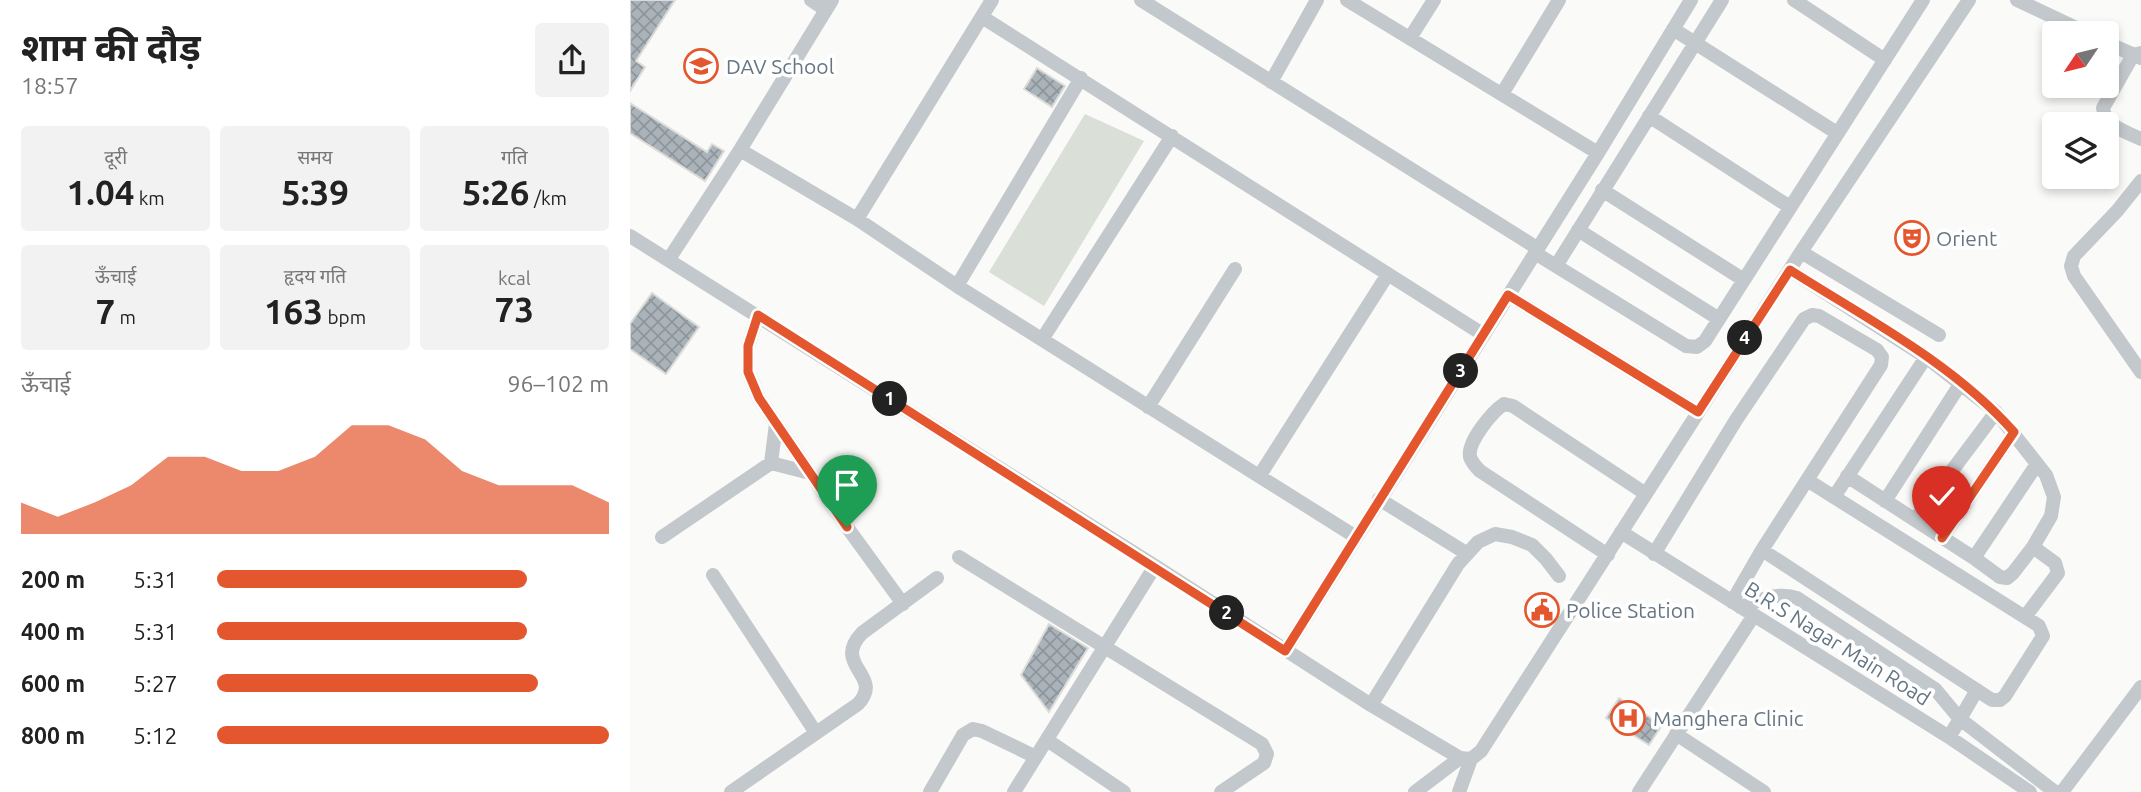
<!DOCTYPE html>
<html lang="hi">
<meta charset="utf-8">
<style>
:root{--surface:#fff;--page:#f2f2f2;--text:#222;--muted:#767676;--accent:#e4572e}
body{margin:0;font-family:Ubuntu,"Noto Sans Devanagari",sans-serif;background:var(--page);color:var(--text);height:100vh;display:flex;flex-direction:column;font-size:26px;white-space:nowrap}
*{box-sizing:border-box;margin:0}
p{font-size:23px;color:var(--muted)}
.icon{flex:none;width:38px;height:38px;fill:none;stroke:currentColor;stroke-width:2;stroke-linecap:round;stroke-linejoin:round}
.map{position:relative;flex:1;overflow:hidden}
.sheet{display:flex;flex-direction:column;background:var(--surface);width:630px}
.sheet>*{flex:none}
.needle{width:46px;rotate:235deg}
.tools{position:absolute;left:1412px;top:21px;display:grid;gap:14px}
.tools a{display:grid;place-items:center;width:77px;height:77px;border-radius:7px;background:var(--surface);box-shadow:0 4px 10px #0003;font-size:35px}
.pin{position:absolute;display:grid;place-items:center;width:60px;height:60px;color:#fff;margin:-72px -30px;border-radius:50% 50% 50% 0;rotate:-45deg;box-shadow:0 0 7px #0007}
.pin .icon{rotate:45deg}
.km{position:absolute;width:35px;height:35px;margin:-18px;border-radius:50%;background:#222;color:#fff;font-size:19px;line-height:35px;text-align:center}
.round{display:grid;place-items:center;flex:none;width:74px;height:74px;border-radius:7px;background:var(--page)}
.headline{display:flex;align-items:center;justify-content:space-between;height:119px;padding:0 21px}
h1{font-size:38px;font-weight:700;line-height:52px}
.metrics{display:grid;grid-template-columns:repeat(3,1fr);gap:10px;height:119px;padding:7px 21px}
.metrics div{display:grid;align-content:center;border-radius:7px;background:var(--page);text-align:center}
.metrics b{font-size:35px;font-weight:700}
.metrics small{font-size:19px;font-weight:400}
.metrics p{font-size:19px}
.chart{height:196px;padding:14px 21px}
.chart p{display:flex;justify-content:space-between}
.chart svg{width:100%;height:126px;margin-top:7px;fill:var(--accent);opacity:.7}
ul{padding:0 21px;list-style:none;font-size:23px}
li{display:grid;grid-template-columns:112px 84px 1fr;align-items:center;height:52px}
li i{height:18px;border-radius:9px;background:var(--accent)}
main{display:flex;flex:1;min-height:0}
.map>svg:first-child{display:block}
.green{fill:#dadfd7}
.building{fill:url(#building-cross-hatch);stroke:#dcdcda;stroke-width:2}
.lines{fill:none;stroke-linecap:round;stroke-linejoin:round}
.minor{stroke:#c3c8cc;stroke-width:14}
.route-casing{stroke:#fff;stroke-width:14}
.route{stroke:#e4572e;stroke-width:9}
.labels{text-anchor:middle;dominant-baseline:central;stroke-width:7;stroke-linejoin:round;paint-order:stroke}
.poi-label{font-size:21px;fill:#657683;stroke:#fff;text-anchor:start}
.street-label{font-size:21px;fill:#657683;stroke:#fff}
</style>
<main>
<section class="sheet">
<div class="headline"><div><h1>शाम की दौड़</h1><p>18:57</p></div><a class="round"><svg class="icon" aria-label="share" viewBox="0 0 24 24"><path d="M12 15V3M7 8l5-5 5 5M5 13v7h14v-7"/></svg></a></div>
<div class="metrics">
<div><p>दूरी</p><b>1.04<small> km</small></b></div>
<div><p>समय</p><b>5:39</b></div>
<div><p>गति</p><b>5:26<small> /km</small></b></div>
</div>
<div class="metrics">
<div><p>ऊँचाई</p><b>7<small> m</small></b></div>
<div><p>हृदय गति</p><b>163<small> bpm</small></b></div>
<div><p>kcal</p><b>73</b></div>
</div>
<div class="chart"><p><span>ऊँचाई</span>96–102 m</p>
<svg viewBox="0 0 160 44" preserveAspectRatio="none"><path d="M0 44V33L10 38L20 33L30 27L40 17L50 17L60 22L70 22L80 17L90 6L100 6L110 11L120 22L130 27L140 27L150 27L160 33V44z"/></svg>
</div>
<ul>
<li><b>200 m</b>5:31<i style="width:79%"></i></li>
<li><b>400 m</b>5:31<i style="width:79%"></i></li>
<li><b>600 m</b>5:27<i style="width:82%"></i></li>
<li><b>800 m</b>5:12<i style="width:100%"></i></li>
</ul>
</section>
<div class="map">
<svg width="1511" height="792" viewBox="0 0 1511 792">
<defs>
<pattern id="building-cross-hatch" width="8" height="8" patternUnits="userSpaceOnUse" patternTransform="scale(1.75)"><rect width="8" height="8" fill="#aab3b9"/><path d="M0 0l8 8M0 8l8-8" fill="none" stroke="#8e969c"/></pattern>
</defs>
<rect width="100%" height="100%" fill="#fafaf8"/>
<path class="green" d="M455 114 514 141 414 306 359 272Z"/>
<path class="building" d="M0 0H45L6 61 15 67 0 91Z
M407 68 435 86 422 107 394 89Z
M0 103 77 152 82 144 94 151 75 181 0 133Z
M22 293 69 327 36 374 0 349V324Z
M419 624 458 648 419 712 391 675Z
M989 698 1032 725 1019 745 976 718Z"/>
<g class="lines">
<path class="minor" d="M181 0 196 10
M511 0 907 248
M717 0 968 153
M1164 0 1255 60
M1387 0 1457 33
M352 17 854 335
M1043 29 1207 133
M780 38 804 0
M1477 43 1511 58
M1511 53 1503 55 1473 108C1475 126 1496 132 1511 139
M641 82 687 0
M872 94 929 0
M1019 116 1160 207
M110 150 227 219 327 286 726 537
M1511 181 1487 211 1444 256 1441 266 1444 276 1511 372
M972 190 1114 280
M227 219 362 0
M948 230 1089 319
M0 236 525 566 741 705 830 758 841 759 851 751 1171 252 1339 0
M1171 252 1309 335
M905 253 1056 346 1067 347 1075 341 1089 319 1293 0
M39 259 110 150 202 0
M926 266 1092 0
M1160 270 1296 357 1204 497
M327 286 451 78
M878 295 1068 412
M128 315 118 346V372L129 398 217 527 273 604
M413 338 542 136
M1296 357 1366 412 1416 475 1424 497 1421 516 1403 547 1425 563 1428 573 1395 617
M518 407 605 269
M141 463 180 473
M630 475 758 274
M1217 476 1344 558 1370 577 1377 578 1383 573 1403 547
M749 499 836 553
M1255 501 1331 383
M1285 520 1366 412
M991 532 1319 737 1400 792
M32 537 141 463 146 424
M1312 538 1384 432
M1132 550 1362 700H1370L1375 696 1413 636 1409 626 1177 480
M1024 554 1106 420 1174 319 1182 315 1189 316 1247 350 1252 357 1251 365 1132 550 1102 602
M978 555 850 471C846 467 842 463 840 457 837 442 862 412 874 404L883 406 1016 494
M329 557 632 744 637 754 634 763 591 792
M1344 558 1407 464
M83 575 186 733
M1110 607C1129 601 1148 591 1167 598L1305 689 1330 719 1319 737
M655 651 968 153 1061 0
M1347 690 1330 719 1425 792
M741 705 828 564 848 542 865 534 882 537 902 545 916 559 929 576
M1046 734 1134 792
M417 740 494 792
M101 792 228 704C255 675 201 666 232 633L307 578
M300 792 333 735 343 729 352 731 406 757
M384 792 525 566
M785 792 830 758
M829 792 841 759
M1009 792 1124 615
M1432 792 1511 687"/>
</g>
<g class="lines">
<g class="route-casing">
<path id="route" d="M217 527 129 398 118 372V346L128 315 655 651 878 295 1068 412 1160 270C1237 319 1323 363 1384 432L1312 538"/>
</g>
<use href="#route" class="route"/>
</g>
<defs>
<g id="school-ring" transform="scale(1.75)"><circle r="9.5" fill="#fff" stroke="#e4572e" stroke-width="1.5"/><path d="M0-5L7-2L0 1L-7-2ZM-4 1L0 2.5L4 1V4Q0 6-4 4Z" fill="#e4572e"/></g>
<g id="theatre-ring" transform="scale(1.75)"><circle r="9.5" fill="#fff" stroke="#e4572e" stroke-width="1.5"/><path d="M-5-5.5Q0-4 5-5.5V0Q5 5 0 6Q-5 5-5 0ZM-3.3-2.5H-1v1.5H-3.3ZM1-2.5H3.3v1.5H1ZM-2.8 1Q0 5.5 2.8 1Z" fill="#e4572e"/></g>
<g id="civic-ring" transform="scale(1.75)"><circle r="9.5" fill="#fff" stroke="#e4572e" stroke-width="1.5"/><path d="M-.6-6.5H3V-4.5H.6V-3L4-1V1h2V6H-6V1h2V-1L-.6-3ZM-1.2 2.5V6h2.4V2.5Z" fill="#e4572e"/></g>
<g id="hospital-ring" transform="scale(1.75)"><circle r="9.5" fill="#fff" stroke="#e4572e" stroke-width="1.5"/><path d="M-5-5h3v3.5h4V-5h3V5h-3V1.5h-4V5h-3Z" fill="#e4572e"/></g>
</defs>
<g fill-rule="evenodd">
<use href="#school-ring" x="71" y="66"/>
<use href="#theatre-ring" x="1282" y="238"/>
<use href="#civic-ring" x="912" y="610"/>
<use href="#hospital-ring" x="998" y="718"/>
</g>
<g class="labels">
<g class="poi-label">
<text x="96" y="66">DAV School</text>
<text x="1306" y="238">Orient</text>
<text x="936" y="610">Police Station</text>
<text x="1023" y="718">Manghera Clinic</text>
</g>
<g class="street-label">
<text transform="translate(1208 643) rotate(32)">B.R.S Nagar Main Road</text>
</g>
</g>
</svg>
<div class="tools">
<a><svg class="needle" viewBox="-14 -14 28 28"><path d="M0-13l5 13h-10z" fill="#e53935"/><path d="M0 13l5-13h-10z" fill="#767676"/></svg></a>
<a><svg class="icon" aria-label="layers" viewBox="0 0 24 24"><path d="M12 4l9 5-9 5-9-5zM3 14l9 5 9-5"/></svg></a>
</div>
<div class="pin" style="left:217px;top:527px;background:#1e9e55"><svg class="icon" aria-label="arrive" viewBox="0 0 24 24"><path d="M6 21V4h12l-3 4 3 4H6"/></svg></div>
<div class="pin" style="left:1312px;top:538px;background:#d93025"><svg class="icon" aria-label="check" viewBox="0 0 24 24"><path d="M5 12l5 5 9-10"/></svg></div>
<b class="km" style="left:260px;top:399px">1</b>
<b class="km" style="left:597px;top:613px">2</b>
<b class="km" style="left:831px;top:371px">3</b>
<b class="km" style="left:1115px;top:338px">4</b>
</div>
</main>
